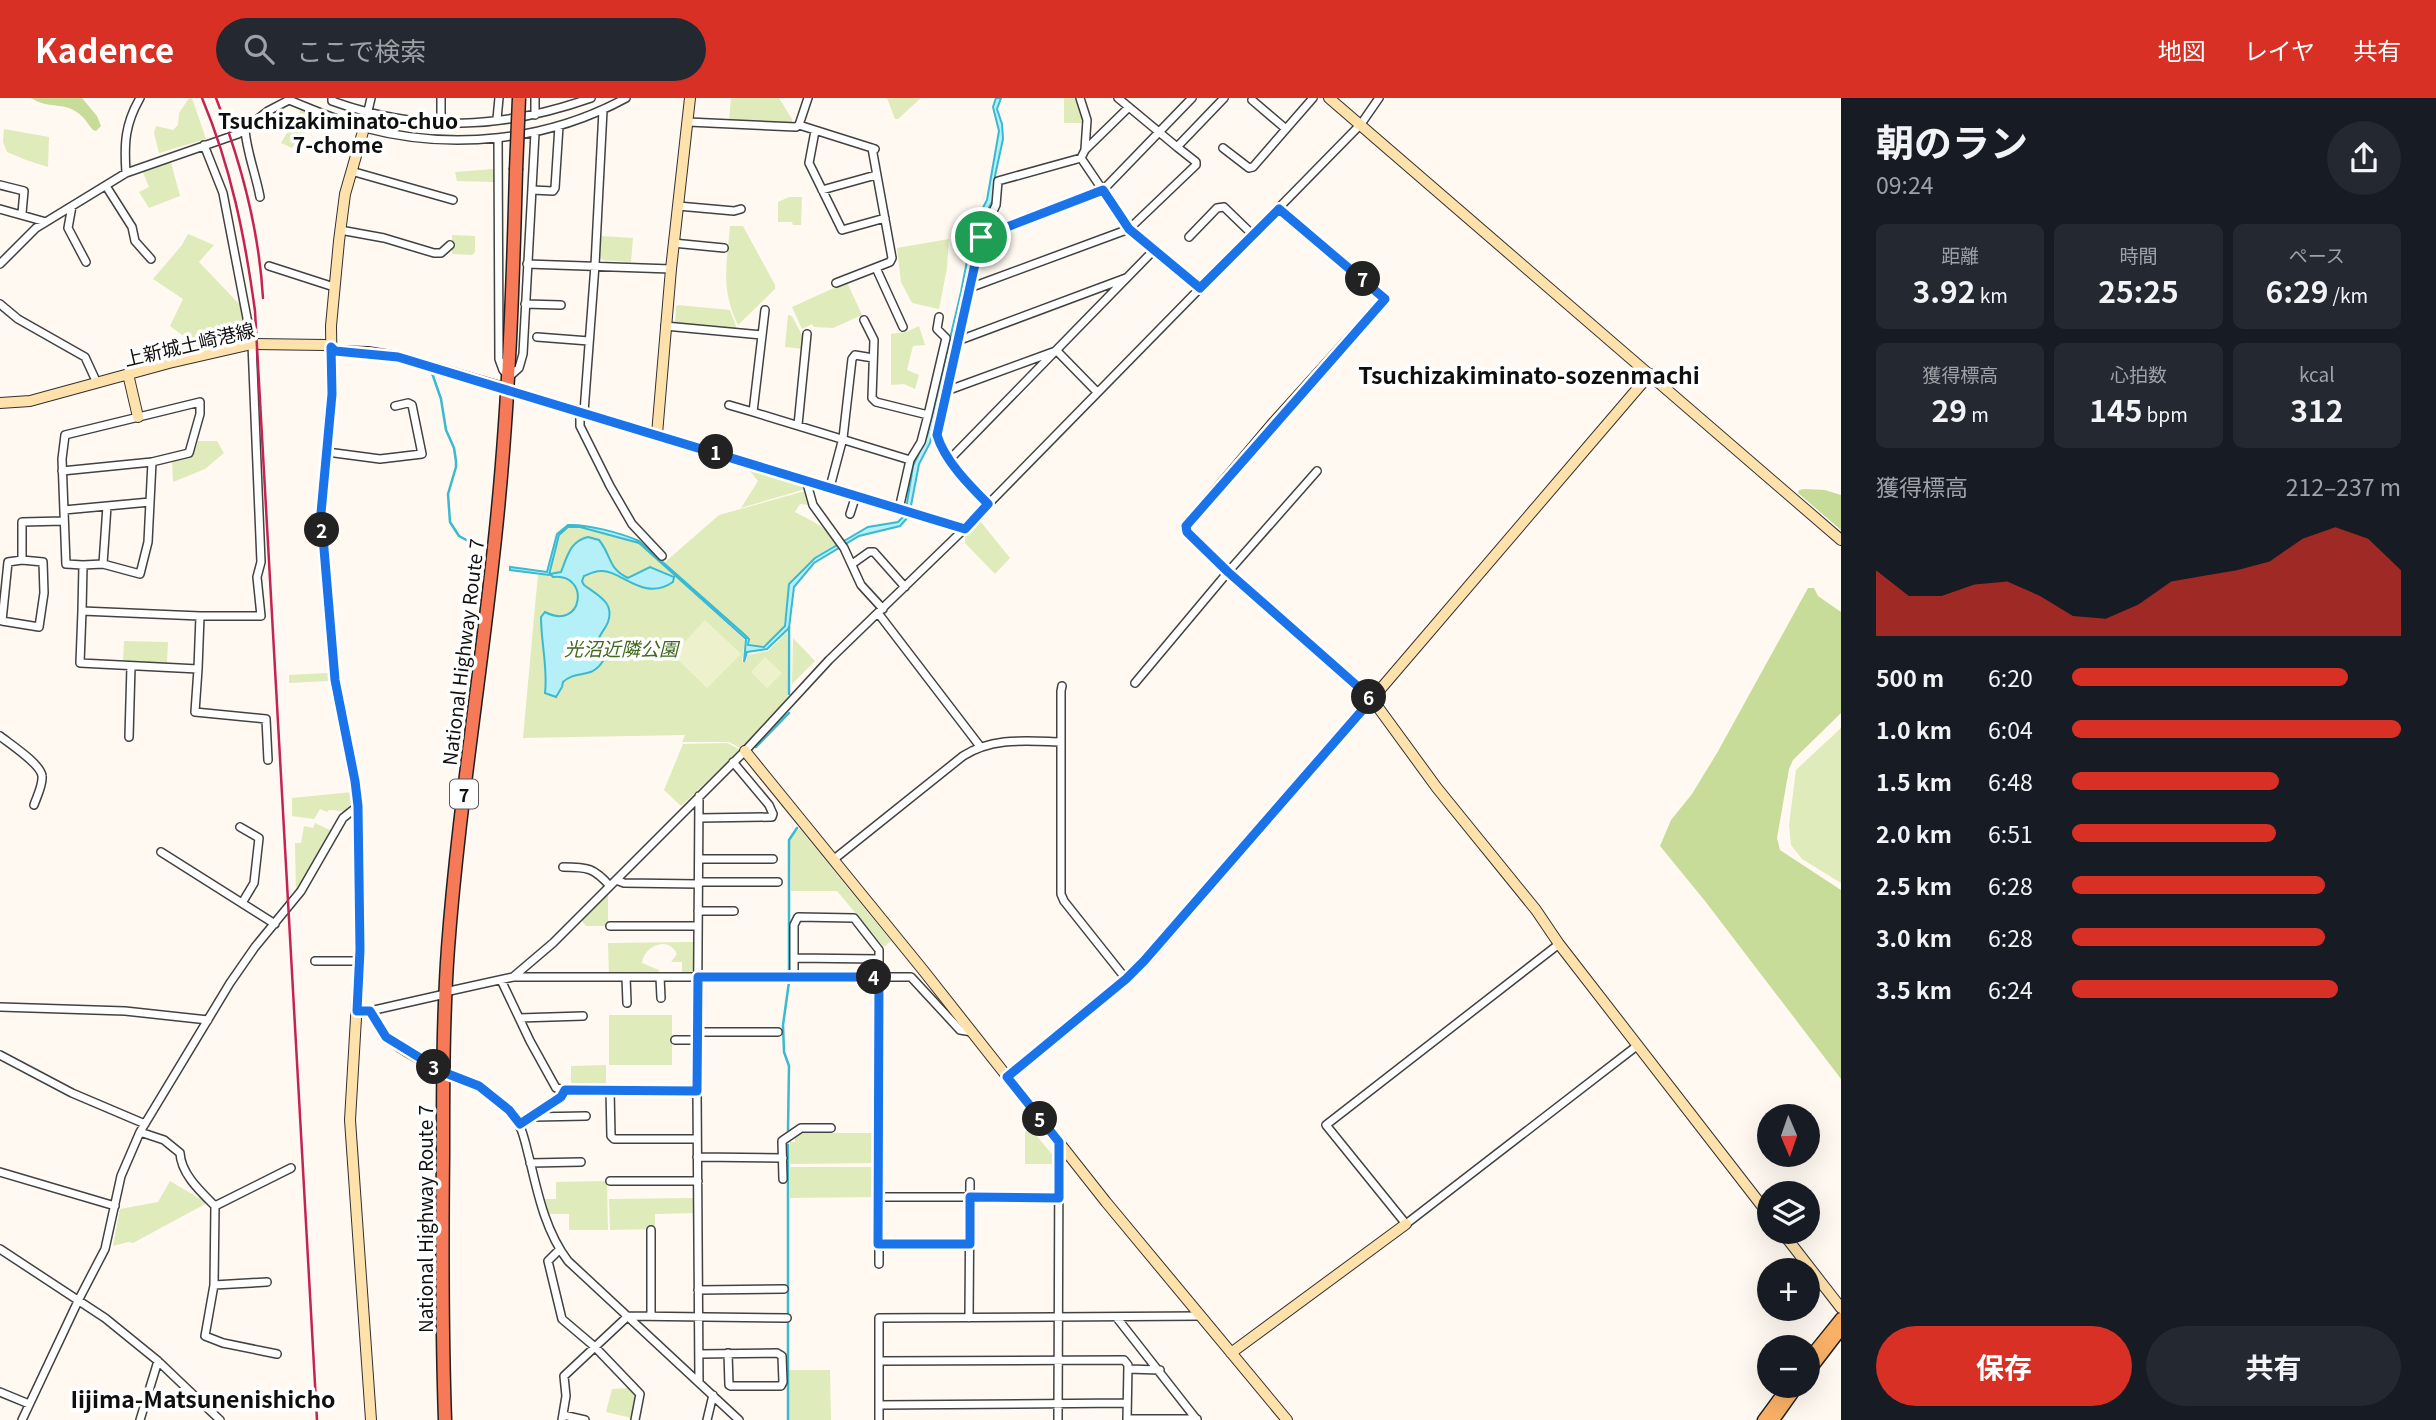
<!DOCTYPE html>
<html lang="ja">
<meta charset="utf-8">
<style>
:root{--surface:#171b24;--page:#242831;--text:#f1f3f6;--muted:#9ea1a6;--accent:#d93025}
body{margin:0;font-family:Georgia,"Noto Sans JP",serif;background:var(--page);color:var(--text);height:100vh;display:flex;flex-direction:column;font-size:26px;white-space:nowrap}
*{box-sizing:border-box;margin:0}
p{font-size:23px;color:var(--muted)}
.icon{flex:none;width:38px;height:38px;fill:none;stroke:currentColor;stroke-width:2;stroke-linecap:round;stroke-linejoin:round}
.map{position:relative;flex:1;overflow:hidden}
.sheet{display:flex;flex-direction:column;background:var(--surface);width:595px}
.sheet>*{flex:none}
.needle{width:46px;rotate:178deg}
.buttons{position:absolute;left:1757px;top:1006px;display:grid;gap:14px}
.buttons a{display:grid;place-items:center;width:63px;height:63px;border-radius:50%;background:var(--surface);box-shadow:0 7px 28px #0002;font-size:35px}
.pin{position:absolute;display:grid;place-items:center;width:60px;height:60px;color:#fff;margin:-30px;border:4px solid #fff;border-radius:50%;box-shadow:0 2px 7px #0007}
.km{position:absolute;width:35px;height:35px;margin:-18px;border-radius:50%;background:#222;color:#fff;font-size:19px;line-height:35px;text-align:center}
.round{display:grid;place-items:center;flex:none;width:74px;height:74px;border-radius:37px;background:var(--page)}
.overview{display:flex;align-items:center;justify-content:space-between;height:119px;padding:0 35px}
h1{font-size:38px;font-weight:700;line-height:52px}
.figures{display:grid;grid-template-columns:repeat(3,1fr);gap:10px;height:119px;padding:7px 35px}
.figures div{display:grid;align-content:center;border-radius:10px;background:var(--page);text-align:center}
.figures b{font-size:30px;font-weight:700}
.figures small{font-size:19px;font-weight:400}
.figures p{font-size:19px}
.chart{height:196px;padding:14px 35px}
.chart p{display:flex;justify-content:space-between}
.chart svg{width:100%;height:126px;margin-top:7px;fill:var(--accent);opacity:.7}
.action{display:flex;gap:14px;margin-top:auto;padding:14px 35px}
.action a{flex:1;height:80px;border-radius:42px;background:var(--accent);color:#fff;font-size:28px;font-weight:700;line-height:80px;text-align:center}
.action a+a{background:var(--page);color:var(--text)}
ul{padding:0 35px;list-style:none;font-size:23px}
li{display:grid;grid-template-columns:112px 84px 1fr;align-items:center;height:52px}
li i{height:18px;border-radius:9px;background:var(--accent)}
header{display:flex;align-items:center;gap:42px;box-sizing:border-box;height:98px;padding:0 35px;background:var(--accent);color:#fff}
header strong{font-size:33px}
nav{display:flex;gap:38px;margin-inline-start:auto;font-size:24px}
.search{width:490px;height:63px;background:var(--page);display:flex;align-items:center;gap:18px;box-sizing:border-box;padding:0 24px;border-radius:38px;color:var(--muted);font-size:26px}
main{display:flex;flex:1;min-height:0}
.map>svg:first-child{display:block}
.green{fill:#dfebba}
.forest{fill:#c8dc99}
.pitch{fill:#eef2cc}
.water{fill:#b5eff7;stroke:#3bb9d0;stroke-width:2}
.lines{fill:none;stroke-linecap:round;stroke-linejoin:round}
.stream{stroke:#3bb9d0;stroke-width:2.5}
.street-casing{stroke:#424242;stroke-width:10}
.secondary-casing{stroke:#313131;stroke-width:12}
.primary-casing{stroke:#202020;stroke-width:13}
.highway-casing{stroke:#202020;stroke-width:15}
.street{stroke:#fff;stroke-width:7}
.secondary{stroke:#ffe1ac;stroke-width:10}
.primary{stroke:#fab166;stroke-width:10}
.highway{stroke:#f67958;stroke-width:12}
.rail{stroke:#c22453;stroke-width:2.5}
.highway-bridge-casing{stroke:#202020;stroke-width:15;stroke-linecap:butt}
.highway-bridge{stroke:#f67958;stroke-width:12}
.route-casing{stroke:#fff;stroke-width:14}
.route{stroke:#1a73e8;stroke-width:9}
.labels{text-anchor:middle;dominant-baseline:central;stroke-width:7;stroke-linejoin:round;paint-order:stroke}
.shield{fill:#fff;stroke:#575757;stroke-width:2}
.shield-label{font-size:18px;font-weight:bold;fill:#0f0f0f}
.street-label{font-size:19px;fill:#0f0f0f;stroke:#fff}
.park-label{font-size:19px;font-style:italic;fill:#40691e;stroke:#fff}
.neighbourhood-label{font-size:21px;font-weight:bold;fill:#0f0f0f;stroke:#fff}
.quarter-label{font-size:23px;font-weight:bold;fill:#0f0f0f;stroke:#fff}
</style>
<header>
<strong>Kadence</strong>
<div class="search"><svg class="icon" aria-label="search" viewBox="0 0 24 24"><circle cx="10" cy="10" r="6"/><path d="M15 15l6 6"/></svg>ここで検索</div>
<nav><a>地図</a><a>レイヤ</a><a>共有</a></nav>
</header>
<main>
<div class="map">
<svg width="1841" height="1322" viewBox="0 0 1841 1322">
<rect width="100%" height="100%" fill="#fff9f1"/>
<path class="green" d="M189 0H192L206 41 159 55 154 35 156 28 173 32 178 27 179 15Z
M731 0H779L792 21V25L729 23Z
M887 0H921L898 21H895Z
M1064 0H1077L1084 18V25H1064Z
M301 12 312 17 304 38 301 37 292 50 281 45Z
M4 31 49 39 48 69 26 62 7 54 3 44Z
M170 61 180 98 149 110 139 94 149 89 142 72Z
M493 71 494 84 457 83 455 74Z
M789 99H802L801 127H793L792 124H778V104Z
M730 128H743L775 187V191L738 227C720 190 727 165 730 128Z
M188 136 214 147 199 164 241 208 244 244 196 255 190 243 170 228 183 201 153 181 182 147Z
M452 137 475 138V154L472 157 452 156Z
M601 138 633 140 631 164 603 162 599 159Z
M949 141 947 170 939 211 912 205 901 184 897 150Z
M847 184 862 217 833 230 814 229 812 226 802 231 792 209Z
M678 207 730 212 737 231 675 225 676 209Z
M788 217 792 218 805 243 804 251 785 249Z
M919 228 925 247 913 248 907 272 919 277 915 291 904 286 891 287V236L906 234Z
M198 343H217L224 355 205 371 173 384 172 362 193 357Z
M746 368 804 385 805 391 741 410 758 383Z
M805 393 810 407 800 406 795 414C811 423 829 429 836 446L815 459 789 485 784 528 767 547 750 548 749 541 745 537 664 465 719 417Z
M980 423 1010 460 995 476 965 445V437Z
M577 429 638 445 745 542 742 563 744 565 747 562V557L768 553 787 534 788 604 742 651 729 644H682L685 637 523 640 538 476 549 477 561 434 568 430Z
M793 540 815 563 792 586Z
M124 543 168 544 167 565 123 564Z
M328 575 329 583 289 585V577Z
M1841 630V785L1802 761 1791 747 1789 727 1796 672Z
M728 645 740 652 681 708 664 692 683 646Z
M352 694 353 704 344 713 329 712 327 714 320 711 314 721 292 718V700Z
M315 725 332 733 296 796 295 745H301L304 728 313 730Z
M800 731 891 843 884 849 837 793H791L790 742 794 735Z
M608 796V828H586L581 822Z
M693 844V875H682V864H671L677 856C668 837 644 848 642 865L659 872 658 876 609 877 608 845Z
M609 917H672V967H609Z
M606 967V990H571V968Z
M1030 1030 1056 1061V1066H1025V1034Z
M803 1035H876V1065L790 1066V1044H795V1038Z
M790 1069H875L876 1099 790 1100Z
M170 1083 207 1105 133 1145 128 1144 113 1148 120 1111 158 1104Z
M607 1083 608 1132H569V1116H549L545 1101H556V1084Z
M695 1100V1115L655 1116V1131L610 1132 609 1101Z
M789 1272H830L831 1322H789Z
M631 1290 637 1297 632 1320 606 1314 612 1291Z"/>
<path class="forest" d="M31 0H82L97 18 101 28 96 33 93 32C88 26 84 19 78 15 65 4 47 11 31 0Z
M1805 391 1825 392 1841 397V432L1798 395 1799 392Z
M1808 490H1814L1818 498 1841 514V615L1793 662 1789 671 1777 740 1780 752 1841 792V981L1705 803 1660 748 1671 722 1692 696 1717 655Z"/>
<path class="pitch" d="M705 522 741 556 707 590 673 557Z
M765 559 782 575 767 590 751 574Z"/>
<path class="water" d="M996 0H1001L997 11 1002 26 1003 41 995 78 993 102 978 130 966 195 930 345 919 366 909 418 900 428 859 438 814 465 794 489 789 530 767 551 747 554 744 564 746 541 639 445 580 429H568L559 437 549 477 510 472V469L547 474 557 436 568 427C587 426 621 435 639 443L745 537 749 541 748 547 764 549 785 528 789 486 815 460 868 429 898 424 905 417 913 368 927 338 961 194 974 127 987 102 999 33 993 9Z
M588 439 599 442C612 458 608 471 628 480L650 469 674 479 673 484C643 505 621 471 600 473 595 473 589 476 584 478L582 483 584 487C597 497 615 504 608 524 606 530 602 533 599 540L603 563C591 582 577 571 563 584L562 589 556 599 545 595C548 570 541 545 541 519L545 514C583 534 591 475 553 479L550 476 561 474C567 459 570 443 588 439Z"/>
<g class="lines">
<path class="stream" d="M432 275 441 301 446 332 454 350 456 363V369L448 396 450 424 459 438 479 449
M789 529V596
M756 649 789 615
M789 875V742L797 730
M788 1032 789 968 784 954 783 927 789 884
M788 1216V1047
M788 1224V1322"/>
<g class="street-casing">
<path id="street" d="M332 0V3C421 35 503 31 591 0
M441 0V26
M1080 0 1087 22 1085 51
M1118 0 1177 49 1224 0
M1252 2 1286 31
M535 17V0
M497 21 499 0
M688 24 796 29 799 27 808 0
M799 27 875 51
M364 30 371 0
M245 32C247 55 256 77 260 99
M815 33 809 65 842 132 885 120
M498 40 499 261 503 272 509 279 519 270 523 256 535 35
M1223 50 1249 70 1253 69 1313 0
M1081 60 1085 52 1129 9
M351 73 453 102
M126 75C124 45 125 26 140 0
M0 87 24 93 22 115
M106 88 132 129 135 143 151 161
M532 92 553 93 555 90 559 28
M822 92 876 77
M72 108 68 130 86 164
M678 108 734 113 741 111
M0 111 46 124
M1279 111 1382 197 1385 201
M340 132 384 140 434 155H441L450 147
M981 139 1103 92 1192 0
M1189 139 1217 110 1224 109 1253 137
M673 145 724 150
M0 166 36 130 126 75 238 36 268 13 289 2C314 12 339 23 365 30 452 53 547 43 626 0
M527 166 671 171
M269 168 334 189
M876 170 903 229
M836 185 890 164 892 160 872 50
M972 189 1129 131 1196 67V64L1177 49
M0 206 18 221 85 259 97 285
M525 206 561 207
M765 212 753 314 910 362
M864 222 874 242 872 300 876 304 928 317
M665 228 762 237
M537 239 589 243
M960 242 1126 180
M1057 253 1097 294
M508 291 965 431
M949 292 1053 254
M729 307 753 314
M580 313V328L610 388 632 426 662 458
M584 314 595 167 603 12
M798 327 807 236
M327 354 380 361 422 356 412 307 408 305 395 308
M950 361 1154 152
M62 373 152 364
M806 382 813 407 844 450 861 487 883 511
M830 389 843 340 852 261 855 257 873 260
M988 406C970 388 944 362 937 337L981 139 996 107 998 83 1081 60 1129 131 1200 190
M899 411 910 362 921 344 928 317 946 240 937 231 939 219
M64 412 107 408
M850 416 856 397
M22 462 8 464 2 523 39 529 44 495 43 464 22 462V424L64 423
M855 464 869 454H874L905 489
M83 467 103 466
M82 513 83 467 66 466 62 361 65 337 200 304V316L189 355 152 364 148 444 140 476 103 466 107 408 150 404
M82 513 200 518 198 571 80 565Z
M878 515 979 647
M200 518H261L257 479 261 464 252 246 223 95 204 47
M198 571 195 614 266 621 268 662
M1135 585 1228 474 1317 373
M1062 588 1061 593V796L1064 803 1126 881
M0 638C10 646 41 666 42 678 43 687 37 698 34 707
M129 639 131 568
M699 698 697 993 699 1284
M699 720 772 719 773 716 769 707 733 664
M240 729 259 740 254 785 242 805
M161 754 275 826
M699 761H773
M833 762 963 658C993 639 1026 643 1061 644
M563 769C588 769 594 770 610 788
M616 782 624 785 698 786
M698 784H778
M698 813H734
M610 828H698
M1559 846 1326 1027 1406 1126 1638 947
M794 860 879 861
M315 863H360
M513 879 553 845 745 653 829 562 958 437 1361 26 1379 0
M626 879 627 905
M660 879 661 900
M794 879V827L798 819 854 820 879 852V1166
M501 882 530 943 556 990 565 992 697 993
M445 894 513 879H911L960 932 972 934
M0 909 125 913 208 922
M357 913H370L445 896
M370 913C375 921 380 933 387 940 423 973 480 977 511 1014 523 1028 525 1045 530 1063 538 1097 546 1134 568 1163L739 1322
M519 920 583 918
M697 934H778
M675 942H697
M0 957 72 995 145 1026
M610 992 611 1038 614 1041H697
M534 1019 586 1018
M520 1026 561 999 565 992
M140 1034 164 1042 180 1055C181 1076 201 1094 215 1108L214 1187 205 1238 223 1245 277 1256
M697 1059 783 1060
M530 1065 581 1064
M0 1074 115 1108
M783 1081 782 1043 801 1030H831
M610 1083H698
M879 1099H1059
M215 1108 291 1070
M651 1132V1218
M878 1145 969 1146
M0 1151 105 1220 158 1263 220 1322
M559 1152 548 1163 562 1221 595 1249 640 1296 635 1322
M214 1187 267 1184
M698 1192 784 1191
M969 1220 970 1084
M1117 1220 1197 1322
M699 1256 777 1255 782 1258 783 1284 781 1288H731L729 1287 728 1255
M879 1263 1124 1262 1128 1267 1127 1322
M1128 1271 1160 1272
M0 1294 29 1306
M879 1307 1127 1305
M563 1317 585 1322
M1127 1321H1197
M22 1322 79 1201 105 1151 121 1078 140 1034 230 885 255 849 301 793 343 720 358 708
M140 1322 158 1263
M562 1322 566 1298 564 1278 628 1218 787 1220
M707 1322 713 1297
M879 1322V1220L1201 1218
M1058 1322 1059 1045"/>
</g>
<g class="secondary-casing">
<path id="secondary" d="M1329 0 1841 442
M364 30 345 96 339 143 331 228 332 296 321 415 335 582 355 683 358 708 360 852 350 1022 371 1322
M1385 201 1274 324 1186 428 1187 434 1228 474 1372 601 1437 690 1536 812 1559 846 1769 1117
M128 276 138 319
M0 305 30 303 169 265 252 246 325 247 336 253 368 254 398 259 508 291
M657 336 671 171 690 0
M745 653 923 872 1106 1104 1287 1322
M1007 979 1126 881 1144 864 1372 601 1650 276
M1782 1134 1841 1210
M1231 1255 1406 1126"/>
</g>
<g class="primary-casing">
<path id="primary" d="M1808 1261 1841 1220
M1808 1275 1841 1232
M1763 1322 1788 1288
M1774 1322 1798 1288"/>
</g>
<g class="highway-casing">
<path id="highway" d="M445 1322C442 1234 442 1146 443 1057 443 988 443 919 448 850 459 703 484 558 498 411 509 298 513 185 516 72"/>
</g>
<use href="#street" class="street"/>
<use href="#secondary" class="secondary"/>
<use href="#primary" class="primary"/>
<use href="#highway" class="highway"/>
<path class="rail" d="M202 0C231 69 245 139 255 213L317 1322
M216 0C241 64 259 131 263 200"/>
<g class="highway-bridge-casing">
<path id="highway-bridge" d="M516 72 519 0"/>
</g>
<use href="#highway-bridge" class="highway-bridge"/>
</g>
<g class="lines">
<g class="route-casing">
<path id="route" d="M1103 92 1129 131 1200 190 1279 111 1385 201 1186 428 1187 434 1228 474 1372 601 1144 863 1126 881 1007 979 1059 1044V1100L970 1099V1146H878L879 879H698L697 993 565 992 561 999 520 1026 509 1012 479 988 443 974 386 939 370 913H357L360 852 358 708 355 683 335 582 321 415 332 296 331 249 335 253 398 259 965 431 988 406C970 388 944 362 937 337L981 139Z"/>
</g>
<use href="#route" class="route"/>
</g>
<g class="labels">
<rect class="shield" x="450" y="681.5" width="28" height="29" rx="5"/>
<g class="shield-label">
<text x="464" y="696">7</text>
</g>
<g class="street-label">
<text transform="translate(189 245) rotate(-13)">上新城土崎港線</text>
<text transform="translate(462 554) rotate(-83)">National Highway Route 7</text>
<text transform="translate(424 1121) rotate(-90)">National Highway Route 7</text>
</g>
<g class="park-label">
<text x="621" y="549">光沼近隣公園</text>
</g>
<g class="neighbourhood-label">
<text x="338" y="22">Tsuchizakiminato-chuo<tspan x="338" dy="24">7-chome</tspan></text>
</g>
<g class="quarter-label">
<text x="1529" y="276">Tsuchizakiminato-sozenmachi</text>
<text x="203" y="1300">Iijima-Matsunenishicho</text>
</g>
</g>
</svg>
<div class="buttons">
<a><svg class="needle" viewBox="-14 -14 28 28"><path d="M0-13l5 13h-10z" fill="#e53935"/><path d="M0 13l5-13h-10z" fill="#9ea1a6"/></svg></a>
<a><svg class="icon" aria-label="layers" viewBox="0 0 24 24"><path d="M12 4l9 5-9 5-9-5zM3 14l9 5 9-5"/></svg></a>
<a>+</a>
<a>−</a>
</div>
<div class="pin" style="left:981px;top:139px;background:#1e9e55"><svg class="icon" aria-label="arrive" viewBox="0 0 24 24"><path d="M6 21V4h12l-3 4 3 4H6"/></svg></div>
<b class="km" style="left:716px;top:354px">1</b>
<b class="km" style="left:322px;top:432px">2</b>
<b class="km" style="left:434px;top:969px">3</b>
<b class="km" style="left:874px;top:879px">4</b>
<b class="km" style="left:1040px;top:1021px">5</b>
<b class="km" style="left:1369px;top:599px">6</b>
<b class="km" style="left:1363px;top:181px">7</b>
</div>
<section class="sheet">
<div class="overview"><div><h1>朝のラン</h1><p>09:24</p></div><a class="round"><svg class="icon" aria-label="share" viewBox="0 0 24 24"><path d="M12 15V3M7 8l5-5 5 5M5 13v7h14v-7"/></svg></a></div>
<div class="figures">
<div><p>距離</p><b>3.92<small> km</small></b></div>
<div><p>時間</p><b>25:25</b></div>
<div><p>ペース</p><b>6:29<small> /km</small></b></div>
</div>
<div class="figures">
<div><p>獲得標高</p><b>29<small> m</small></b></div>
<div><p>心拍数</p><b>145<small> bpm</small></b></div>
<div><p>kcal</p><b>312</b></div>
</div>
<div class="chart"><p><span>獲得標高</span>212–237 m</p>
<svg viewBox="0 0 160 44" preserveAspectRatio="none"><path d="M0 44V21L10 30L20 30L30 26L40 25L50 30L60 37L70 38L80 33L90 25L100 23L110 21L120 18L130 10L140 6L150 10L160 21V44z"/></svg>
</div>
<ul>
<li><b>500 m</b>6:20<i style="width:84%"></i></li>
<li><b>1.0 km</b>6:04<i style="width:100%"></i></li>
<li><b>1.5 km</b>6:48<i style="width:63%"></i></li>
<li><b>2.0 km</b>6:51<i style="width:62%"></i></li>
<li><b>2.5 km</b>6:28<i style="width:77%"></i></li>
<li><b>3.0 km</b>6:28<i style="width:77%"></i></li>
<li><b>3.5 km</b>6:24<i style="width:81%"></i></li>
</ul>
<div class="action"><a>保存</a><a>共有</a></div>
</section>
</main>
